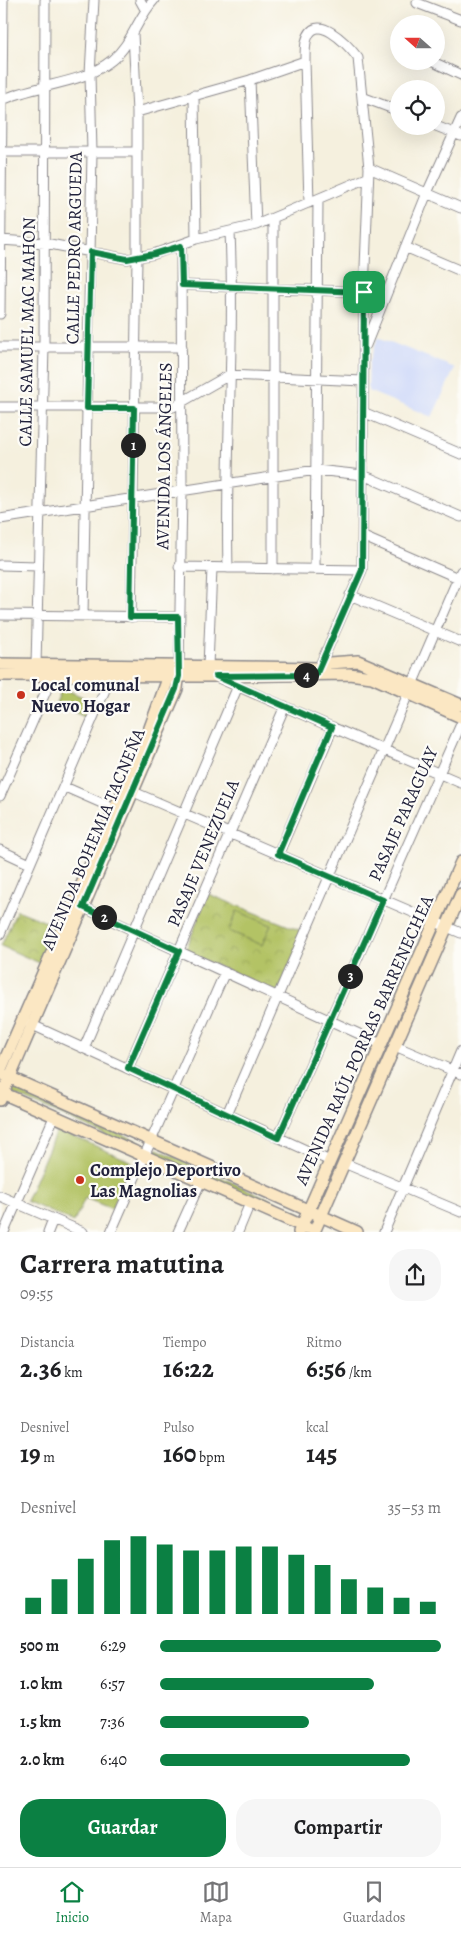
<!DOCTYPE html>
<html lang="es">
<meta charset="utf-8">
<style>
:root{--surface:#fff;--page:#f6f6f6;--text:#202124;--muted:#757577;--line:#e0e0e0;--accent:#0b8043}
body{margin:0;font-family:Alegreya,serif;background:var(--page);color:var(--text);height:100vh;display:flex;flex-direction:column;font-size:19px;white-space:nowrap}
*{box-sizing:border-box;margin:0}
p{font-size:16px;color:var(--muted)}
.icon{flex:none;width:28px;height:28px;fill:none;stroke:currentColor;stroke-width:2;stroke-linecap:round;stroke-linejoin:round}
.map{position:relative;height:1232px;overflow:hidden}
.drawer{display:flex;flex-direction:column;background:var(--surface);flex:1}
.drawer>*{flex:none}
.needle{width:32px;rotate:291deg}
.fabs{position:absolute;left:390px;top:15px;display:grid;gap:10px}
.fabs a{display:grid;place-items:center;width:55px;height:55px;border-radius:50%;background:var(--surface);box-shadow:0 5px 20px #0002;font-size:25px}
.pin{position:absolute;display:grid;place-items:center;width:42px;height:42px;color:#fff;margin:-21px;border-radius:10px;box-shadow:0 2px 8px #0006}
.km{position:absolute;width:25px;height:25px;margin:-12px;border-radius:50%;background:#222;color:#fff;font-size:14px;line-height:25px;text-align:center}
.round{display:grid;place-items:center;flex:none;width:52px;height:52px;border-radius:20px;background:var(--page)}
.overview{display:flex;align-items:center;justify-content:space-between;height:85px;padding:0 20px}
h1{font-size:28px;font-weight:700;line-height:38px}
.metrics{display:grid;grid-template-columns:repeat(3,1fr);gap:8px;height:85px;padding:5px 20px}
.metrics div{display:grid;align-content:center}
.metrics b{font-size:25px;font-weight:700}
.metrics small{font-size:14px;font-weight:400}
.metrics p{font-size:14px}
.chart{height:140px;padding:10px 20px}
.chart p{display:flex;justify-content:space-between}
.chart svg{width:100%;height:90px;margin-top:5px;stroke:var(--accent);stroke-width:6}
.primary-button{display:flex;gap:10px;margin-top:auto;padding:10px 20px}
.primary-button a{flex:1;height:58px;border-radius:20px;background:var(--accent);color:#fff;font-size:20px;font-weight:700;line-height:58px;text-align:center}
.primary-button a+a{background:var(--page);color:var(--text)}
ul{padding:0 20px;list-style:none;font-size:16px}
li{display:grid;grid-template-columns:80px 60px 1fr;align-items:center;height:38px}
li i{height:12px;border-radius:6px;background:var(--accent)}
.tabs{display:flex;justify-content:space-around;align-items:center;height:70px;border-top:1px solid var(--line);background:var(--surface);font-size:14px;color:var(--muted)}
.tabs a{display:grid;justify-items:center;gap:2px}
.tabs .active{color:var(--accent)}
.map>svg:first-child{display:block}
.built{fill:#d0daf9}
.grass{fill:url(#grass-dots);stroke:#6a7250}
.park{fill:url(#park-crowns);stroke:#6a7250}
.garden{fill:#b3c365;stroke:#6a7250}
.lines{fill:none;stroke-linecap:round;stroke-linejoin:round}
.street-casing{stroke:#8c898c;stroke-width:11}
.secondary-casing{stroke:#8c898c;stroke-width:14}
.street{stroke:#fff;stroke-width:9}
.secondary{stroke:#fbe7c3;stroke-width:11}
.route-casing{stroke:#fff;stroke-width:10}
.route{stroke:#0b8043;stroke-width:6}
.poi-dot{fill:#c8321e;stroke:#fdfcf7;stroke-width:2}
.labels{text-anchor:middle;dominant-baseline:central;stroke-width:4.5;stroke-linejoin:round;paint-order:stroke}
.street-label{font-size:18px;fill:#22223b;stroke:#fdfcf7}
.poi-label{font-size:18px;font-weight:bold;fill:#22223b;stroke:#fdfcf7;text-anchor:start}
</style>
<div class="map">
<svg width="461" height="1232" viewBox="0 0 461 1232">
<defs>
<pattern id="grass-dots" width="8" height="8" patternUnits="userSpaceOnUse" patternTransform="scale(1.25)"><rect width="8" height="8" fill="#b3c365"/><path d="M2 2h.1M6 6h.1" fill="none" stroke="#9aa759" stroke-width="1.8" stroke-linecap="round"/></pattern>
<pattern id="park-crowns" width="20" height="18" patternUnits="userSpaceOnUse" patternTransform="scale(1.25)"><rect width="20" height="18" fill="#b3c365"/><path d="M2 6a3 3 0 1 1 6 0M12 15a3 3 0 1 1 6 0" fill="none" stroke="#9aa759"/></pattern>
</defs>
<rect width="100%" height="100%" fill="#fdfcf7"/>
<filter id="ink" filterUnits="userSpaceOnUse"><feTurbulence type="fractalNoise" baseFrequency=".02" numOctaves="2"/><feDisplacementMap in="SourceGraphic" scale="10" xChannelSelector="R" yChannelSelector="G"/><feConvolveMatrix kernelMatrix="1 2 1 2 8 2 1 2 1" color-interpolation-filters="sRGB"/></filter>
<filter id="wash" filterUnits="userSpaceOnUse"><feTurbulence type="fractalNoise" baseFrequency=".0096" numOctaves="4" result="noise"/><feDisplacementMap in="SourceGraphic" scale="20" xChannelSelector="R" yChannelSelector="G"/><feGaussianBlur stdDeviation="1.12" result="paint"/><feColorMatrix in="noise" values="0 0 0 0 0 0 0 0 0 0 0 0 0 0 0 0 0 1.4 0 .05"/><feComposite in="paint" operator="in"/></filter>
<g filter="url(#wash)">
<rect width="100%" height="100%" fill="#f5f0de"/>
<path class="built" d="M378 337 455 368 432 417 368 391 369 363Z"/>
<path class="grass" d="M12 1086 142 1143 139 1150 9 1092Z
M157 1149 301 1213 298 1220 153 1157Z"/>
<path class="park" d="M208 894 304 932 278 992 185 952Z
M17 910 58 927 42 964 1 946Z"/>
<path class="garden" d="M62 688 94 702 87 717 56 703Z
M237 911 271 925 262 945 229 931Z
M57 1129 132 1162 112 1209 85 1198 74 1222 26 1201Z"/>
</g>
<g filter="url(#ink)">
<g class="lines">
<g class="street-casing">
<path id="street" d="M140 0 145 9
M417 3 461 20
M305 61 309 203
M431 61 461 75
M250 80 256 225
M194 95 196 239
M362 97 399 111
M0 101C36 83 80 86 112 60 132 44 137 18 154 0
M137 112 250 80 305 61C305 55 305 48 306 42 314 8 348 45 358 58L369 168 364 292 362 570 318 670
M436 126 461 136
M0 152H136
M369 168 461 208
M273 218V569
M0 240 45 243 127 259 154 254 196 239 256 225 367 178
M405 247 461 271
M182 285 364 292
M0 314 3 0
M366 345 427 193 461 118
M0 347H182
M0 407H173L229 375 363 381
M363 412 461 454
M0 519 316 470 363 475 461 517
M364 537 458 578
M0 565 38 566
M179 567 362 570
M228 568C225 456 235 344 230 232
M315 569 318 200
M350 595 461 642
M0 615 178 617
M83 616 92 152 90 74 94 0
M131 617 137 258V112L133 34
M36 665 44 346 45 0
M208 666 212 568
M179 667 182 491 181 246
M216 677 461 783
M65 787 115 809
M129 790 461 933
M0 796 53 675
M0 850 30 864
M278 855 333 727
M78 905 381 1044
M0 934 111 676
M28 1023 330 1161
M395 1046 461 1074
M84 1048 238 686
M128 1068 285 706
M227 1114 461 571
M278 1138 461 724
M344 1163 461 1212
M0 1196 83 1232
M4 1232 54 1117
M48 1232 53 1219
M111 1232 225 972
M178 1232 201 1181
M238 1232 250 1203
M384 1232 461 1051"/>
</g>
<g class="secondary-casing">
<path id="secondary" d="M0 664 319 668 329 663 358 661 461 705
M0 675 216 676 349 674 372 677 461 717
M0 1071 147 736 169 676 174 671
M4 1075 357 1232
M0 1092 307 1228
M0 1100 177 689 179 670
M299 1232 461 862
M314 1232 461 894"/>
</g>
<use href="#street" class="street"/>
<use href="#secondary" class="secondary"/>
</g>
</g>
<g class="lines" filter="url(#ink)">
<g class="route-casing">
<path id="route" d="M181 246 182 285 364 292 362 570 316 675 216 676 332 727 278 854 383 900 278 1138 128 1068 179 951 83 907 176 689 179 676 178 617H130L134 408H87L91 252 127 259 154 254Z"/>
</g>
<use href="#route" class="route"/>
</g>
<g class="poi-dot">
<circle cx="21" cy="695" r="5"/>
<circle cx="80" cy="1180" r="5"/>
</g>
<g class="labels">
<g class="street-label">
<text transform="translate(74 248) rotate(-89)">CALLE PEDRO ARGUEDA</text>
<text transform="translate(27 332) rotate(-89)">CALLE SAMUEL MAC MAHON</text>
<text transform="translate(164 456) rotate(-89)">AVENIDA LOS ÁNGELES</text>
<text transform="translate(403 814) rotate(-66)">PASAJE PARAGUAY</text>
<text transform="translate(93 839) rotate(-67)">AVENIDA BOHEMIA TACNEÑA</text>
<text transform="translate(203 853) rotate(-67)">PASAJE VENEZUELA</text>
<text transform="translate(364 1040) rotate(-66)">AVENIDA RAÚL PORRAS BARRENECHEA</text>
</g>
<g class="poi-label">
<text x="31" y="685">Local comunal<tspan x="31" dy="21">Nuevo Hogar</tspan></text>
<text x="90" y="1170">Complejo Deportivo<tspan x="90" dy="21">Las Magnolias</tspan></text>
</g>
</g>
</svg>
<div class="fabs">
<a><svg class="needle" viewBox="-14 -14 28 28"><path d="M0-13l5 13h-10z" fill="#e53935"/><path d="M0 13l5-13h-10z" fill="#757577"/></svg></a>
<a><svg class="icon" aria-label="locate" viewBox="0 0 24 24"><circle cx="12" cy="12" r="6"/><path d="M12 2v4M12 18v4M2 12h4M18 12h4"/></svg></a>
</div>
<div class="pin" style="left:364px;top:292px;background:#1e9e55"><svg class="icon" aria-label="arrive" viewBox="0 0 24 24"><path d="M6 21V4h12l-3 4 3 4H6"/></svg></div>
<b class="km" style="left:133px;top:445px">1</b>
<b class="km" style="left:104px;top:917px">2</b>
<b class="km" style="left:350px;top:976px">3</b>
<b class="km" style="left:306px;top:675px">4</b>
</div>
<section class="drawer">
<div class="overview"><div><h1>Carrera matutina</h1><p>09:55</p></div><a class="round"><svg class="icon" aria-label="share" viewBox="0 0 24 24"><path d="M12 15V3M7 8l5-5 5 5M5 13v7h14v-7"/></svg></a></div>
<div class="metrics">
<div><p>Distancia</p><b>2.36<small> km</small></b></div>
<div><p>Tiempo</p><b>16:22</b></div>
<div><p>Ritmo</p><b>6:56<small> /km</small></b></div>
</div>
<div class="metrics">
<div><p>Desnivel</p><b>19<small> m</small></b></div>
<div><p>Pulso</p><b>160<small> bpm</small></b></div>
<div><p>kcal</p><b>145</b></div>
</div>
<div class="chart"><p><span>Desnivel</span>35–53 m</p>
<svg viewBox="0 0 160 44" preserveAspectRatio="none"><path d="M5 44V36M15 44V27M25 44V17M35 44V8M45 44V6M55 44V10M65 44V13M75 44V13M85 44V11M95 44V11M105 44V15M115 44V20M125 44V27M135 44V31M145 44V36M155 44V38"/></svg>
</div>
<ul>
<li><b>500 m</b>6:29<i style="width:100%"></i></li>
<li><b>1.0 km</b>6:57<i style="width:76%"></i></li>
<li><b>1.5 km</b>7:36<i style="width:53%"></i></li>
<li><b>2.0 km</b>6:40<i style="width:89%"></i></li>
</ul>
<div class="primary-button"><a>Guardar</a><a>Compartir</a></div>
</section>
<nav class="tabs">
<a class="active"><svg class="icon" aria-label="home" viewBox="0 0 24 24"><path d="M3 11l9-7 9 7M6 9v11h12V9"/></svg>Inicio</a>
<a><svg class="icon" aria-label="map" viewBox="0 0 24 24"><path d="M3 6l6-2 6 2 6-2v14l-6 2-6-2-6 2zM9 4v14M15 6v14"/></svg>Mapa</a>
<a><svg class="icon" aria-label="saved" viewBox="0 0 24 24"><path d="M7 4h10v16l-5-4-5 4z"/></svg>Guardados</a>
</nav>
